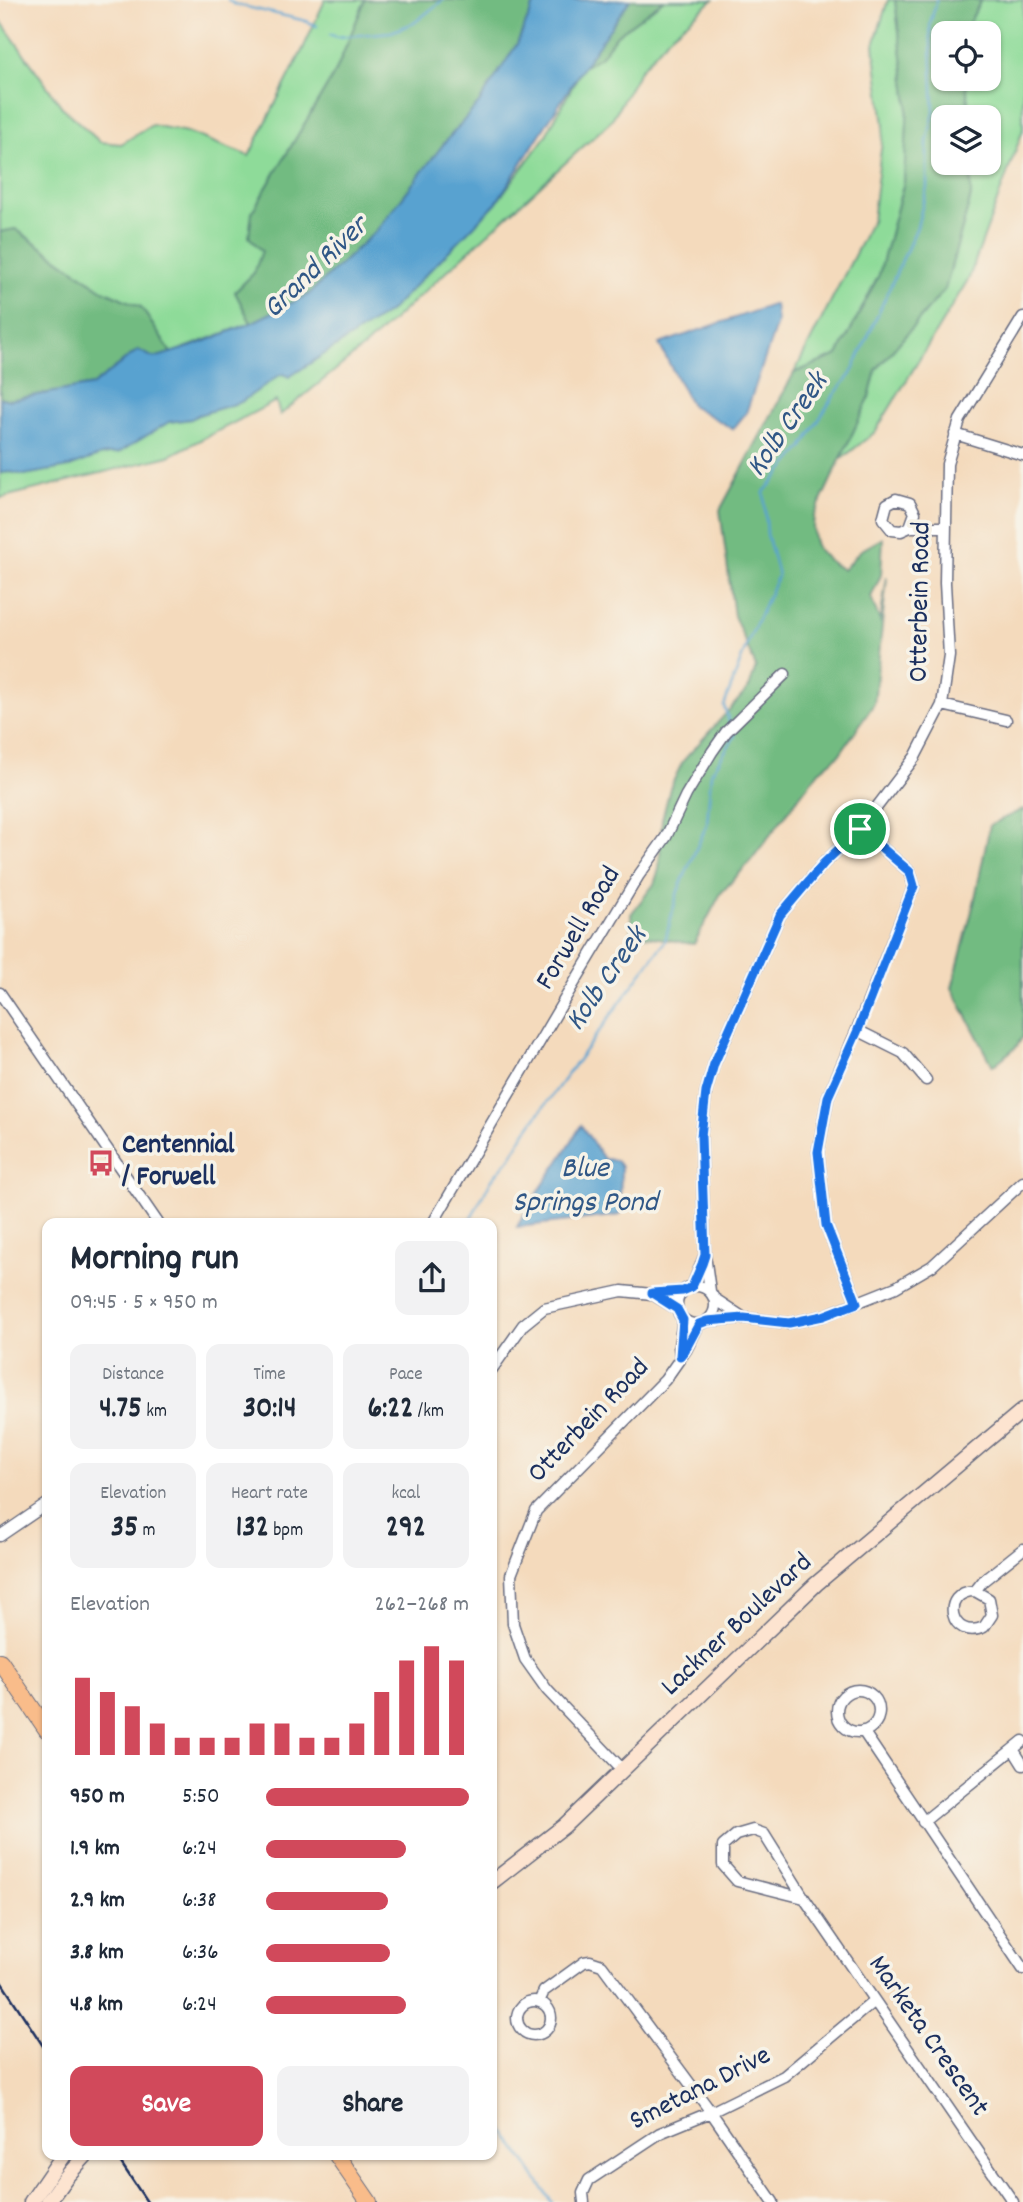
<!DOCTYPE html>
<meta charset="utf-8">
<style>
:root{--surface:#fff;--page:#f2f2f3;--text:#1f2937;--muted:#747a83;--accent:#d1495b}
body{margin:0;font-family:Dekko,sans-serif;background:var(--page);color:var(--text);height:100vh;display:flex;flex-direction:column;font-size:26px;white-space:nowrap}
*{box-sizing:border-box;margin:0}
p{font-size:23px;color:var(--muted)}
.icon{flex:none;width:38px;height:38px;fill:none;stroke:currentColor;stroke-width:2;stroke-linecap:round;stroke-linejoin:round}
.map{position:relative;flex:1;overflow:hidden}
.side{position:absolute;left:42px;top:1218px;width:455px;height:942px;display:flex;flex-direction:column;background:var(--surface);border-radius:14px;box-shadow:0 2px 5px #0004}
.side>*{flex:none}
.buttons{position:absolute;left:931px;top:21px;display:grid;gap:14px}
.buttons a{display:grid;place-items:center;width:70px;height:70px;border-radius:14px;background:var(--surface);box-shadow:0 2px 5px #0004;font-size:35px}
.pin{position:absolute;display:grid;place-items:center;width:60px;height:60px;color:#fff;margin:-30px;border:4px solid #fff;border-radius:50%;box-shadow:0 2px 7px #0007}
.round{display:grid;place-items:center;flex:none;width:74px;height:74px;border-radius:14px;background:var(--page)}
.overview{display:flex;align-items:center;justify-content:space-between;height:119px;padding:0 28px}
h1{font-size:38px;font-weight:700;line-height:52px}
.stats{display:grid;grid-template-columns:repeat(3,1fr);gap:10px;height:119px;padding:7px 28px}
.stats div{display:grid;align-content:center;border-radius:14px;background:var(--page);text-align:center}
.stats b{font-size:30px;font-weight:700}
.stats small{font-size:19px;font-weight:400}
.stats p{font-size:19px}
.chart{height:196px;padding:14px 28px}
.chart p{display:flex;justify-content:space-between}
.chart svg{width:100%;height:126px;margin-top:7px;stroke:var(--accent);stroke-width:6}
.action{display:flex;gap:14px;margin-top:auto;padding:14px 28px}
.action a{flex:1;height:80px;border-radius:14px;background:var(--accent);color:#fff;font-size:28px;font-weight:700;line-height:80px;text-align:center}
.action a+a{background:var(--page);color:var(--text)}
ul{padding:0 28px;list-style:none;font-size:23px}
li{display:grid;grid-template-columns:112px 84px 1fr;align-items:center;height:52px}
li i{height:18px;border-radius:9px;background:var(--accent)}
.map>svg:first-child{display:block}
.green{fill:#8edb99;stroke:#54857c;stroke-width:2}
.forest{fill:#72bb81;stroke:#467570;stroke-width:2}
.water{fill:#58a2d0;stroke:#3a6897;stroke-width:2}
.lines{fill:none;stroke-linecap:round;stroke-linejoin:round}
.stream{stroke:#58a2d0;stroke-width:2.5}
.minor-casing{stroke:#676b7f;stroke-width:13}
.secondary-casing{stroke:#676b7f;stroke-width:17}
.primary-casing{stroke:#676b7f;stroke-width:18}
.minor{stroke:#fff;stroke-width:10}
.secondary{stroke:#fde4d0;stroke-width:14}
.primary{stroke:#f9bc8a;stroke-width:16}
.rail{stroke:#1b2f5e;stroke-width:2.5}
.route-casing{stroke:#fff;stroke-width:14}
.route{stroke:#1a73e8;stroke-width:9}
.labels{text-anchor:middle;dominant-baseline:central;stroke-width:7;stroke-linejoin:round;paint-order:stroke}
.street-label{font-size:28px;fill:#1b2f5e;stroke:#f7f3e8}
.poi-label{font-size:28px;font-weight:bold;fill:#1b2f5e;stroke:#f7f3e8;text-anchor:start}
.water-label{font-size:30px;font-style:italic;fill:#305786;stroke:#f7f3e8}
</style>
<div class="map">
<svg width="1023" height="2202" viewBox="0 0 1023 2202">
<rect width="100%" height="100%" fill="#f7f3e8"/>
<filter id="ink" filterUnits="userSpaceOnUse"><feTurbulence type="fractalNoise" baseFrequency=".0143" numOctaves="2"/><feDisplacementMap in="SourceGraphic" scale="14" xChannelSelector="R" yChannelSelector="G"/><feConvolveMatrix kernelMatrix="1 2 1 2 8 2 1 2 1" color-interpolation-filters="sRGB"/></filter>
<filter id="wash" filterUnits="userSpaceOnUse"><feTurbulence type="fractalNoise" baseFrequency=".00686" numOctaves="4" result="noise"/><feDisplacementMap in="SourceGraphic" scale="28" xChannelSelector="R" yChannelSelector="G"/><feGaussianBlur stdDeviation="1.57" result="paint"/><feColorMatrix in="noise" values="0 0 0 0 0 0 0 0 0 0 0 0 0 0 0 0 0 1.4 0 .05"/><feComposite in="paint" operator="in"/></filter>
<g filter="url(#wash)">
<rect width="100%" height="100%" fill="#f4dabc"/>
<path class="green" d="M325 0H365L336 71 252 212 263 251 254 273 235 292 251 323 171 353 141 307 103 290 16 229 0 232V20L62 107 100 142 121 144 152 125 187 132 249 156 303 49Z
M664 0H713L669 37 640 70 611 121 365 346 280 415 276 401 169 456 0 498V473L11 472 24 475 69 467 101 455 118 453 169 422 191 419 198 415 241 402 279 375 340 343 389 312 496 203 545 137 583 67 600 57 617 35Z
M888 0H895L908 104 904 182 879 275 838 355 794 373 872 221 884 125 874 45Z
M981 0H1023V130L969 278 875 432 840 460 869 398 876 370 945 289 971 196V163H989V117H969L966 79H989V33H964Z"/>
<path class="forest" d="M365 0H536L517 44 479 103 446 141 377 230 308 295 251 323 235 292 254 273 262 251 249 237 252 212 336 71Z
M630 0H664L617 35 600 57 583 67Z
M895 0H981L964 33H943V79H966L969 117H943V163H971V196L945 289 876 370 869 398 814 516C810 546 818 555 843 570L860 551 883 538 881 575 871 597 880 621 887 577 874 704 839 755 819 771 748 864 721 893 694 944C673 942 653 935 632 935L631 914 654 884 659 869 662 820 670 788 683 761 749 688 756 667 734 616 720 510 794 373 838 355 879 275 904 182 908 104Z
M15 229 103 290 141 307 171 353 153 358 138 350 93 385 9 400 0 397V232Z
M1023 809V1036L1017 1046 993 1066 952 988 974 903 990 825Z"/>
<path class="water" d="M536 0H630L583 67 496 203 389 312 289 377 283 374 280 375 241 402 198 415 191 419 169 422 118 453 101 455 69 467 24 475 11 472 0 473V398L10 400 93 385 138 350 154 358 196 345 251 323 308 295 377 230 446 141 479 103 517 44Z
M775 304 777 323 746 413 733 429 691 405 659 344Z
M581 1125 604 1159 616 1160 621 1167 620 1215 517 1227C536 1191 562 1161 581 1125Z"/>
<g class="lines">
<path class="stream" d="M228 0 234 4 306 21 317 26
M330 34 337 37 391 32 414 23 443 0
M730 725 724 706 747 644 778 575 767 534 764 492 802 448 834 395 851 374 917 227 927 187V142L934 112 930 24 937 0
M468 1223 492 1179 511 1157 524 1134 665 941 678 891 707 824 711 773 735 736 733 731
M492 2113 552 2202"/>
</g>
</g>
<g filter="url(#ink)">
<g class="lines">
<g class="minor-casing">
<path id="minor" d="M955 434 1023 455
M910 527 915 513 910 503 896 499 887 504 883 519 892 530 901 531 910 527H946
M942 705 1006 720
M0 993 158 1223
M857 1030 903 1053 926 1080
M433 1223 570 990 639 875 666 837 686 795 712 752 726 732 785 674
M677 1305a19 19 0 1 1 38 0a19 19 0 1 1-38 0Z
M692 1287 704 1257
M710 1291 705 1255 701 1136 706 1092 714 1064 780 915 824 863 860 829 915 757 942 705 949 656 945 583 947 464 960 420 1023 317
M652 1294 677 1309
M715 1299 744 1318
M857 1303 826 1225 818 1152 828 1097 857 1030 914 886 910 872 860 829
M707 1321 744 1318 789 1323 823 1316 896 1287 932 1266 1023 1182
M680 1356 679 1346 683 1320
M492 1369 523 1325 544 1308 622 1291 652 1294 683 1291
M0 1536 47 1504
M975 1591 989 1599 992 1615 984 1627C950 1642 939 1591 975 1591L983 1581 1023 1549
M837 1711a21 21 0 1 1 42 0a21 21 0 1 1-42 0Z
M863 1731 1023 1969
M1013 1749 1023 1765
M623 1770 547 1690 525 1659 513 1624 511 1575 536 1511 665 1380 686 1350 699 1324
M923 1822 1023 1741
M804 1898 737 1881 723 1865V1846L736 1835 753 1830 764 1834 804 1898 1013 2202
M517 2018a17 17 0 1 1 34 0a17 17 0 1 1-34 0Z
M539 2002 544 1991 584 1962 590 1961 602 1965 711 2112 773 2202
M584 2202 583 2193 589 2180 660 2133 711 2112 784 2076 874 2001"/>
</g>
<g class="secondary-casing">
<path id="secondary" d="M492 1882 564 1826 816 1584 1023 1410
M31 2202 64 2154
M48 2202 66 2177 87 2154"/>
</g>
<g class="primary-casing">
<path id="primary" d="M0 1661 47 1730
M336 2154 369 2202"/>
</g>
<use href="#minor" class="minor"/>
<use href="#secondary" class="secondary"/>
<use href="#primary" class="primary"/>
<path class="rail" d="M0 1980 47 2052
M115 2154 147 2202"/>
</g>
</g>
<g class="lines" filter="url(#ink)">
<g class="route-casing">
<path id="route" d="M860 829 910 872 914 886 858 1030 828 1097 818 1152 826 1225 857 1303 823 1316 789 1323 744 1318 707 1321 699 1324 685 1350 680 1356 683 1320 677 1309 652 1293 683 1291 692 1287 702 1264 705 1255 701 1136 706 1092 714 1064 780 915 824 863Z"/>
</g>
<use href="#route" class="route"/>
</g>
<defs>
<g id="bus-bare" transform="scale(2.1)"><path d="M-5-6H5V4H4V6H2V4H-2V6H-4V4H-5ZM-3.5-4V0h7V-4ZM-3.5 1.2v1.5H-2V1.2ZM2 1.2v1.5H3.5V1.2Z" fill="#d1495b" stroke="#f7f3e8" stroke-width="2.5" paint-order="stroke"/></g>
</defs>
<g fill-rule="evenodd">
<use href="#bus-bare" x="101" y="1163"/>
</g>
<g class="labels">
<g class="street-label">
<text transform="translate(922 602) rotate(-89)">Otterbein Road</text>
<text transform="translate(580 929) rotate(-59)">Forwell Road</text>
<text transform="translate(590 1422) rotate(-46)">Otterbein Road</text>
<text transform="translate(738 1626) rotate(-43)">Lackner Boulevard</text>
<text transform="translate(927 2037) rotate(55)">Marketa Crescent</text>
<text transform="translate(701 2090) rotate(-27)">Smetana Drive</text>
</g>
<g class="poi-label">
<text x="122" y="1147">Centennial<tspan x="122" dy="32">/ Forwell</tspan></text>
</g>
<g class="water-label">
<text transform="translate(317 269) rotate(-44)">Grand River</text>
<text transform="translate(789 426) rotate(-55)">Kolb Creek</text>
<text transform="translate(608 980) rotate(-55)">Kolb Creek</text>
<text x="585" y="1170">Blue<tspan x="585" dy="34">Springs Pond</tspan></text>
</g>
</g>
</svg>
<div class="buttons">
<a><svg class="icon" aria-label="locate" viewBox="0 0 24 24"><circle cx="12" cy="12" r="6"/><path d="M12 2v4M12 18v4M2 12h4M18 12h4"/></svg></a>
<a><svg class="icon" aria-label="layers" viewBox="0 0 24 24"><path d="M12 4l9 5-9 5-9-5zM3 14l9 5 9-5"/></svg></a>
</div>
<div class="pin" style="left:860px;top:829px;background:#1e9e55"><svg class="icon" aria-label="arrive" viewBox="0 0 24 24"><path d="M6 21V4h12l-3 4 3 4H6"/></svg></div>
<section class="side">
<div class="overview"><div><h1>Morning run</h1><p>09:45 · 5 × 950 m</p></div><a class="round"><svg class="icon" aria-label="share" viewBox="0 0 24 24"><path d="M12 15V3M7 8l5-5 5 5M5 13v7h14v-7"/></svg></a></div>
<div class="stats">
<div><p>Distance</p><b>4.75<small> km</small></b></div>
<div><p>Time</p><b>30:14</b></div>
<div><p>Pace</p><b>6:22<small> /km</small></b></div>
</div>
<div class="stats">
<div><p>Elevation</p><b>35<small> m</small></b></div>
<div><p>Heart rate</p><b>132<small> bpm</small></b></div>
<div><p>kcal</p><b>292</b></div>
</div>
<div class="chart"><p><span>Elevation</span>262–268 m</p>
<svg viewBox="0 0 160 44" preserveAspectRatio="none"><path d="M5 44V17M15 44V22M25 44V27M35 44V33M45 44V38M55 44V38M65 44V38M75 44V33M85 44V33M95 44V38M105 44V38M115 44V33M125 44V22M135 44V11M145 44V6M155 44V11"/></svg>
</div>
<ul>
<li><b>950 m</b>5:50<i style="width:100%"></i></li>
<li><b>1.9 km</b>6:24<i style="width:69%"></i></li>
<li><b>2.9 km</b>6:38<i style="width:60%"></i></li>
<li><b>3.8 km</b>6:36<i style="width:61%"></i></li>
<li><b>4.8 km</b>6:24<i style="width:69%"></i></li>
</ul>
<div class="action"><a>Save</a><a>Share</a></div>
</section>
</div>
